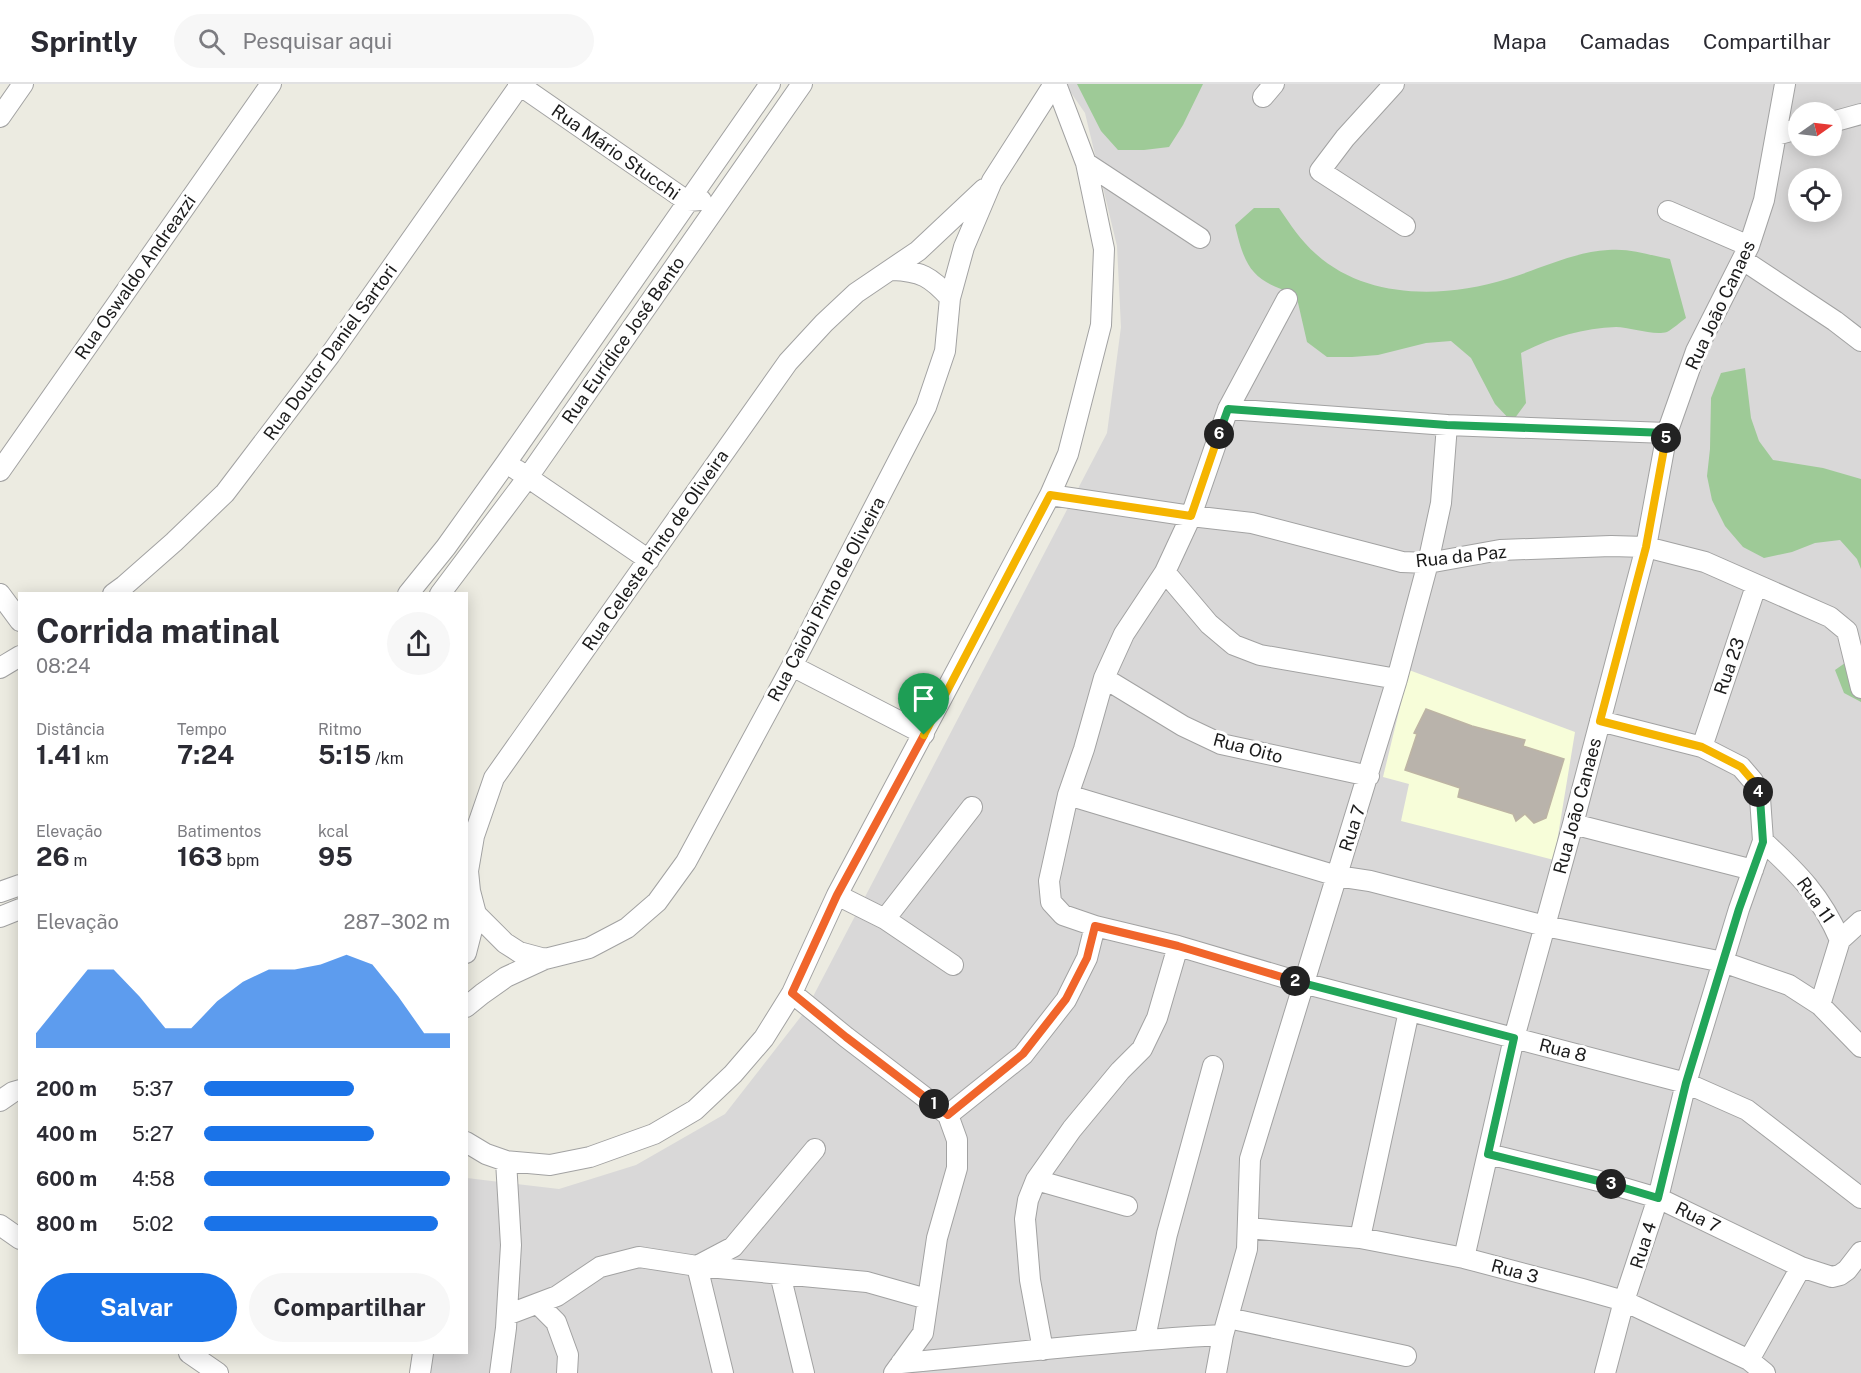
<!DOCTYPE html>
<html lang="pt">
<meta charset="utf-8">
<style>
:root{--surface:#fff;--page:#f7f7f7;--text:#2b2b33;--muted:#7c7c81;--line:#e1e1e2;--accent:#1a73e8}
body{margin:0;font-family:"Public Sans",sans-serif;background:var(--page);color:var(--text);height:100vh;display:flex;flex-direction:column;font-size:22px;white-space:nowrap}
*{box-sizing:border-box;margin:0}
p{font-size:20px;color:var(--muted)}
.icon{flex:none;width:33px;height:33px;fill:none;stroke:currentColor;stroke-width:2;stroke-linecap:round;stroke-linejoin:round}
.map{position:relative;flex:1;overflow:hidden}
.sheet{position:absolute;left:18px;top:508px;width:450px;height:762px;display:flex;flex-direction:column;background:var(--surface);border-radius:0px;box-shadow:0 3px 15px #0003}
.sheet>*{flex:none}
.needle{width:39px;rotate:76deg}
.tools{position:absolute;left:1788px;top:18px;display:grid;gap:12px}
.tools a{display:grid;place-items:center;width:54px;height:54px;border-radius:50%;background:var(--surface);box-shadow:0 3px 15px #0003;font-size:30px}
.pin{position:absolute;display:grid;place-items:center;width:51px;height:51px;color:#fff;margin:-62px -26px;border-radius:50% 50% 50% 0;rotate:-45deg;box-shadow:0 0 6px #0007}
.pin .icon{rotate:45deg}
.km{position:absolute;width:30px;height:30px;margin:-15px;border-radius:50%;background:#222;color:#fff;font-size:16px;line-height:30px;text-align:center}
.round{display:grid;place-items:center;flex:none;width:63px;height:63px;border-radius:32px;background:var(--page)}
.head{display:flex;align-items:center;justify-content:space-between;height:102px;padding:0 18px}
h1{font-size:33px;font-weight:700;line-height:45px}
.stats{display:grid;grid-template-columns:repeat(3,1fr);gap:9px;height:102px;padding:6px 18px}
.stats div{display:grid;align-content:center}
.stats b{font-size:26px;font-weight:700}
.stats small{font-size:16px;font-weight:400}
.stats p{font-size:16px}
.chart{height:168px;padding:12px 18px}
.chart p{display:flex;justify-content:space-between}
.chart svg{width:100%;height:108px;margin-top:6px;fill:var(--accent);opacity:.7}
.button{display:flex;gap:12px;margin-top:auto;padding:12px 18px}
.button a{flex:1;height:69px;border-radius:36px;background:var(--accent);color:#fff;font-size:24px;font-weight:700;line-height:69px;text-align:center}
.button a+a{background:var(--page);color:var(--text)}
ul{padding:0 18px;list-style:none;font-size:20px}
li{display:grid;grid-template-columns:96px 72px 1fr;align-items:center;height:45px}
li i{height:15px;border-radius:8px;background:var(--accent)}
header{display:flex;align-items:center;gap:36px;box-sizing:border-box;height:84px;padding:0 30px;background:var(--surface);border-bottom:2px solid var(--line)}
header strong{font-size:28px}
nav{display:flex;gap:33px;margin-inline-start:auto;font-size:21px}
.search{width:420px;height:54px;background:var(--page);display:flex;align-items:center;gap:15px;box-sizing:border-box;padding:0 21px;border-radius:33px;color:var(--muted);font-size:22px}
.map>svg:first-child{display:block}
.residential{fill:#d9d8d8;fill-rule:evenodd}
.education{fill:#f7fdd9}
.forest{fill:#9eca97}
.building{fill:#b9b3ab;stroke:#bdb4a4;stroke-width:1.5}
.lines{fill:none;stroke-linecap:round;stroke-linejoin:round}
.minor-casing{stroke:#a2a2a2;stroke-width:22}
.minor{stroke:#fff;stroke-width:20}
.split-1-casing{stroke:#fff;stroke-width:12}
.split-2-casing{stroke:#fff;stroke-width:12}
.split-3-casing{stroke:#fff;stroke-width:12}
.split-4-casing{stroke:#fff;stroke-width:12}
.split-5-casing{stroke:#fff;stroke-width:12}
.split-6-casing{stroke:#fff;stroke-width:12}
.split-7-casing{stroke:#fff;stroke-width:12}
.split-1{stroke:#f0652b;stroke-width:8}
.split-2{stroke:#f0652b;stroke-width:8}
.split-3{stroke:#22a559;stroke-width:8}
.split-4{stroke:#22a559;stroke-width:8}
.split-5{stroke:#f5b400;stroke-width:8}
.split-6{stroke:#22a559;stroke-width:8}
.split-7{stroke:#f5b400;stroke-width:8}
.labels{text-anchor:middle;dominant-baseline:central;stroke-width:6;stroke-linejoin:round;paint-order:stroke}
.street-label{font-size:18px;fill:#1b1b1b;stroke:#fff}
</style>
<header>
<strong>Sprintly</strong>
<div class="search"><svg class="icon" aria-label="search" viewBox="0 0 24 24"><circle cx="10" cy="10" r="6"/><path d="M15 15l6 6"/></svg>Pesquisar aqui</div>
<nav><a>Mapa</a><a>Camadas</a><a>Compartilhar</a></nav>
</header>
<div class="map">
<svg width="1861" height="1289" viewBox="0 0 1861 1289">
<rect width="100%" height="100%" fill="#ecebe1"/>
<path class="residential" d="M1065 0H1861V1289H429L433 1269H466L467 1094 559 1105 636 1081 725 1030 806 926 1107 349 1121 243 1117 162 1085 29ZM1798 28H1832V62H1798ZM1798 94H1832V128H1798Z"/>
<path class="education" d="M1409 586 1575 648 1554 776 1401 737 1409 700 1383 693Z"/>
<path class="forest" d="M1077 0H1203L1183 41 1169 63 1144 66H1118L1101 47Z
M1254 124H1279C1290 140 1301 157 1316 170 1367 216 1445 214 1507 195 1540 185 1573 168 1608 166 1631 164 1648 171 1670 175L1686 234C1680 238 1673 245 1667 248 1653 252 1630 243 1616 243 1583 244 1550 254 1521 269L1526 319 1512 338 1495 320 1471 274 1451 257 1426 259 1378 271 1352 273H1327L1307 258 1296 210C1252 197 1245 184 1235 141Z
M1745 284 1751 334 1759 357 1773 376 1823 384 1861 395V485L1857 475 1840 456 1815 459 1792 468 1764 474 1743 463 1725 442 1712 416 1707 392 1710 365 1711 314 1721 289Z
M1855 572 1861 574V618L1844 609 1835 586Z"/>
<path class="building" d="M1426 625 1472 642 1525 656 1523 662 1564 675 1546 734 1534 739 1525 730 1516 737 1513 730 1458 713 1460 704 1405 686 1417 650 1414 649Z"/>
<g class="lines">
<g class="minor-casing">
<path id="minor" d="M518 0 687 117 701 116
M1394 0 1345 54 1320 87 1405 142
M1263 13 1274 0
M0 33 23 0
M1832 38 1861 30
M1776 51 1798 45
M1086 79 1200 154
M1668 127 1749 162
M1743 176 1835 237 1861 257
M892 186C921 187 931 193 950 214
M1287 215 1228 325 1191 432 1165 488 1124 550 1104 594 1084 665 1068 711 1049 797 1051 818 1063 831 1095 842 1178 862 1303 899 1686 999 1747 1026 1861 1114
M1228 325 1447 341 1667 349
M517 386 649 476
M0 387 271 0
M1050 411 1191 432 1252 439 1402 478 1428 479 1500 466 1611 462 1646 463 1705 478 1830 533 1847 547 1861 604
M1165 488 1209 540 1234 561 1260 571 1397 595
M0 510 20 537
M113 510 124 502 174 458 225 409 330 271 520 1
M408 510 446 463 506 379 770 0
M440 510 528 393 802 0
M792 582 924 650
M0 584 20 572
M1104 594 1183 642 1221 660 1369 692
M1600 637 1702 663 1741 683 1753 697 1760 714 1763 757 1739 825 1686 999 1658 1114 1624 1217 1605 1289
M1702 663 1756 502
M1068 711 1337 792 1370 797 1545 842 1723 878 1789 901 1820 921 1861 963
M1573 740 1753 786
M1763 757C1798 789 1821 812 1840 856L1820 921
M0 808 20 801
M837 811 885 835 953 881
M0 833 20 825
M885 835 972 723
M1840 856 1861 837
M466 869 476 830
M545 875 519 868 505 859 476 830 470 807 468 787 474 752 494 694 788 278 824 239 856 209 918 167 984 105
M792 909 846 953 948 1031 957 1056V1084L937 1154 923 1249 894 1289
M466 923 482 910 506 893 545 875 589 864 627 844 657 818 686 778 792 582 926 323 945 267 950 214 964 163 992 97 1054 0
M0 1017 13 1008 20 1006
M948 1031 1023 971 1066 916 1087 874 1095 842
M466 1058 486 1070 506 1077 550 1081 590 1073 654 1050 695 1026 733 990 764 954 792 909 837 811 1050 411 1068 370 1101 241 1104 165 1086 79 1056 0
M1488 1070 1607 1099 1658 1114 1801 1183 1832 1193 1840 1191 1847 1186 1861 1168
M1036 1096 1127 1122
M0 1141 20 1155
M1248 1144 1360 1154 1464 1174 1582 1205 1624 1217 1749 1276 1765 1289
M1360 1154 1409 927
M1464 1174 1514 954 1573 740 1646 463 1667 349 1696 267 1749 162 1764 116 1785 0
M780 1190 804 1289
M538 1220 556 1238 568 1271 567 1289
M507 1231 557 1212 600 1183 639 1173 697 1182 867 1198 927 1215
M1228 1234 1406 1272
M1145 1254 1167 1150 1213 982
M1043 1266 1030 1196 1025 1135 1028 1116 1036 1096 1072 1045 1120 987 1142 965 1157 934 1178 862
M189 1269 218 1289
M1749 1276 1801 1183
M901 1279C1008 1270 1115 1256 1223 1251
M420 1289 423 1269
M500 1289 506 1244 511 1161 506 1077
M723 1289 697 1182 733 1163 815 1065
M1216 1289 1223 1251 1247 1165 1250 1075 1397 595 1428 479 1441 419 1447 341"/>
</g>
<use href="#minor" class="minor"/>
</g>
<g class="lines">
<g class="split-1-casing">
<path id="split-1" d="M924 651 837 811 792 909 846 953 934 1020"/>
</g>
<g class="split-2-casing">
<path id="split-2" d="M934 1020 948 1031 1023 970 1066 915 1087 874 1095 842 1178 862 1295 897"/>
</g>
<g class="split-3-casing">
<path id="split-3" d="M1295 897 1514 954 1488 1070 1611 1100"/>
</g>
<g class="split-4-casing">
<path id="split-4" d="M1611 1100 1658 1114 1686 999 1739 825 1763 758 1760 714 1758 708"/>
</g>
<g class="split-5-casing">
<path id="split-5" d="M1666 354 1646 463 1600 637 1702 663 1741 683 1753 697 1758 708"/>
</g>
<g class="split-6-casing">
<path id="split-6" d="M1219 350 1228 325 1447 341 1667 349 1666 354"/>
</g>
<g class="split-7-casing">
<path id="split-7" d="M924 651 1050 411 1191 432 1219 350"/>
</g>
<use href="#split-1" class="split-1"/>
<use href="#split-2" class="split-2"/>
<use href="#split-3" class="split-3"/>
<use href="#split-4" class="split-4"/>
<use href="#split-5" class="split-5"/>
<use href="#split-6" class="split-6"/>
<use href="#split-7" class="split-7"/>
</g>
<g class="labels">
<g class="street-label">
<text transform="translate(616 68) rotate(35)">Rua Mário Stucchi</text>
<text transform="translate(135 193) rotate(-55)">Rua Oswaldo Andreazzi</text>
<text transform="translate(1720 221) rotate(-65)">Rua João Canaes</text>
<text transform="translate(623 256) rotate(-55)">Rua Eurídice José Bento</text>
<text transform="translate(330 268) rotate(-54)">Rua Doutor Daniel Sartori</text>
<text transform="translate(655 466) rotate(-55)">Rua Celeste Pinto de Oliveira</text>
<text transform="translate(1461 472) rotate(-6)">Rua da Paz</text>
<text transform="translate(826 515) rotate(-62)">Rua Caiobi Pinto de Oliveira</text>
<text transform="translate(1729 582) rotate(-71)">Rua 23</text>
<text transform="translate(1248 664) rotate(15)">Rua Oito</text>
<text transform="translate(1577 722) rotate(-75)">Rua João Canaes</text>
<text transform="translate(1352 744) rotate(-72)">Rua 7</text>
<text transform="translate(1816 816) rotate(55)">Rua 11</text>
<text transform="translate(1563 966) rotate(14)">Rua 8</text>
<text transform="translate(1698 1133) rotate(26)">Rua 7</text>
<text transform="translate(1643 1161) rotate(-72)">Rua 4</text>
<text transform="translate(1515 1187) rotate(15)">Rua 3</text>
</g>
</g>
</svg>
<div class="tools">
<a><svg class="needle" viewBox="-14 -14 28 28"><path d="M0-13l5 13h-10z" fill="#e53935"/><path d="M0 13l5-13h-10z" fill="#7c7c81"/></svg></a>
<a><svg class="icon" aria-label="locate" viewBox="0 0 24 24"><circle cx="12" cy="12" r="6"/><path d="M12 2v4M12 18v4M2 12h4M18 12h4"/></svg></a>
</div>
<div class="pin" style="left:924px;top:651px;background:#1e9e55"><svg class="icon" aria-label="arrive" viewBox="0 0 24 24"><path d="M6 21V4h12l-3 4 3 4H6"/></svg></div>
<b class="km" style="left:934px;top:1020px">1</b>
<b class="km" style="left:1295px;top:897px">2</b>
<b class="km" style="left:1611px;top:1100px">3</b>
<b class="km" style="left:1758px;top:708px">4</b>
<b class="km" style="left:1666px;top:354px">5</b>
<b class="km" style="left:1219px;top:350px">6</b>
<section class="sheet">
<div class="head"><div><h1>Corrida matinal</h1><p>08:24</p></div><a class="round"><svg class="icon" aria-label="share" viewBox="0 0 24 24"><path d="M12 15V3M7 8l5-5 5 5M5 13v7h14v-7"/></svg></a></div>
<div class="stats">
<div><p>Distância</p><b>1.41<small> km</small></b></div>
<div><p>Tempo</p><b>7:24</b></div>
<div><p>Ritmo</p><b>5:15<small> /km</small></b></div>
</div>
<div class="stats">
<div><p>Elevação</p><b>26<small> m</small></b></div>
<div><p>Batimentos</p><b>163<small> bpm</small></b></div>
<div><p>kcal</p><b>95</b></div>
</div>
<div class="chart"><p><span>Elevação</span>287–302 m</p>
<svg viewBox="0 0 160 44" preserveAspectRatio="none"><path d="M0 44V38L10 25L20 12L30 12L40 23L50 36L60 36L70 25L80 17L90 12L100 12L110 10L120 6L130 10L140 23L150 38L160 38V44z"/></svg>
</div>
<ul>
<li><b>200 m</b>5:37<i style="width:61%"></i></li>
<li><b>400 m</b>5:27<i style="width:69%"></i></li>
<li><b>600 m</b>4:58<i style="width:100%"></i></li>
<li><b>800 m</b>5:02<i style="width:95%"></i></li>
</ul>
<div class="button"><a>Salvar</a><a>Compartilhar</a></div>
</section>
</div>
